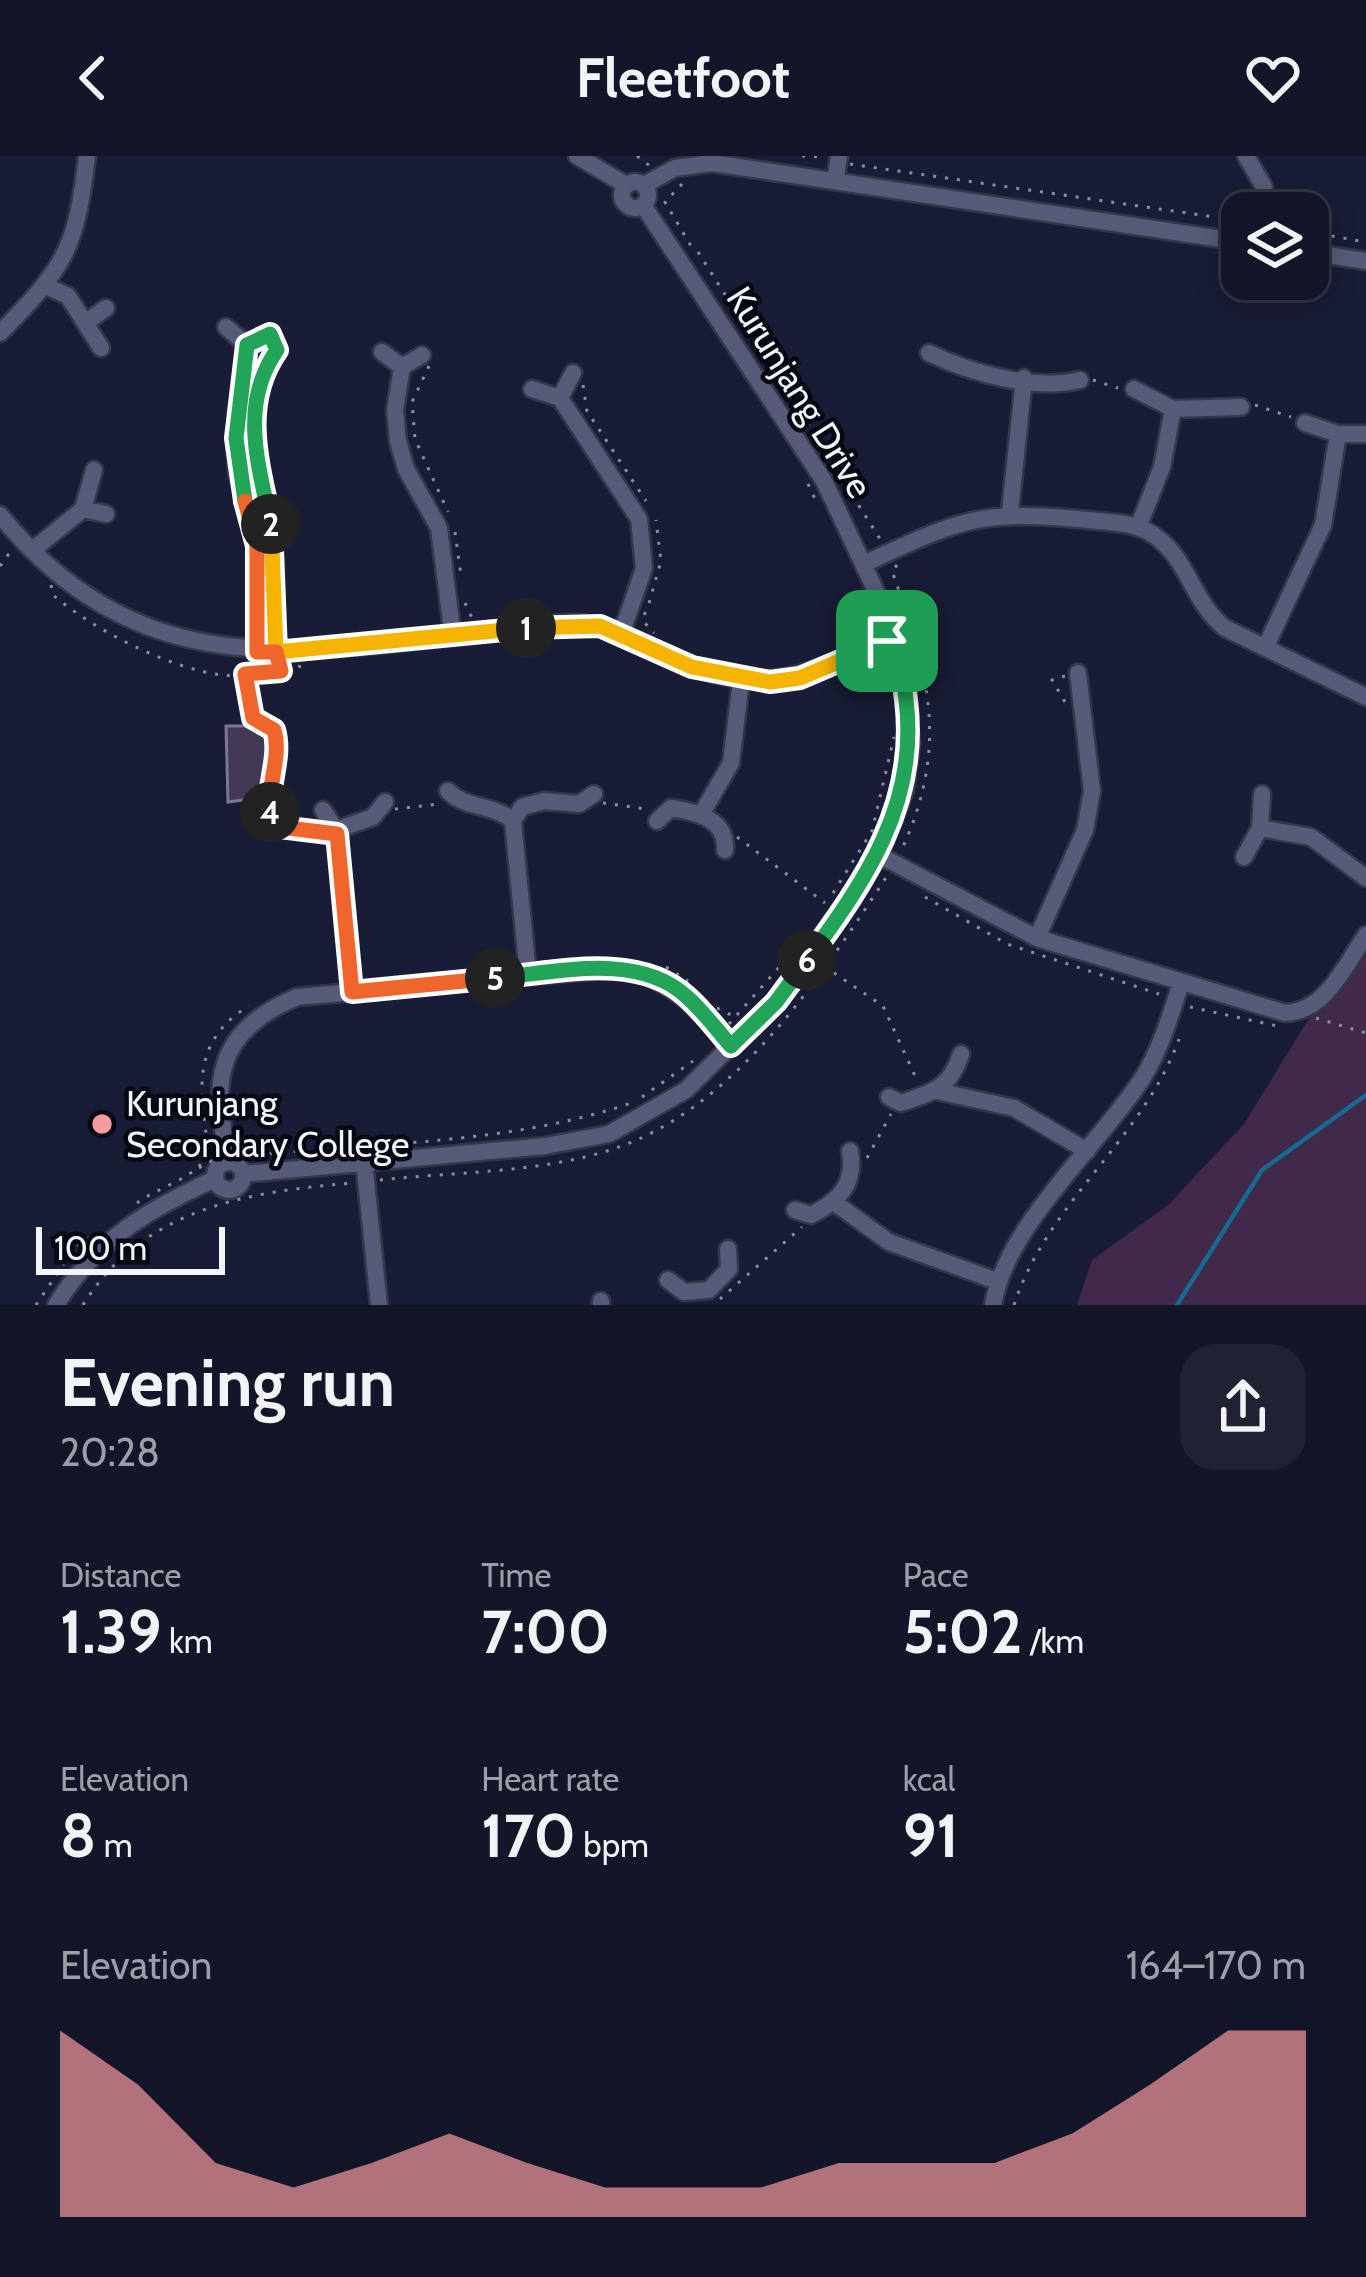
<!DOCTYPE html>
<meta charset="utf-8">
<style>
:root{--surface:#131528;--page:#202234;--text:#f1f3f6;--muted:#9d9fa8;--line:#323445;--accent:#f49aa0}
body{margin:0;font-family:Cabin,sans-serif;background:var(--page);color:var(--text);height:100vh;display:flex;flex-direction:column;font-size:45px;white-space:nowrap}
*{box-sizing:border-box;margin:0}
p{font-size:39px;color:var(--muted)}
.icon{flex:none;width:66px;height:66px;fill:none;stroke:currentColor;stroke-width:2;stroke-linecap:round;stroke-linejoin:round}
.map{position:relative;height:1149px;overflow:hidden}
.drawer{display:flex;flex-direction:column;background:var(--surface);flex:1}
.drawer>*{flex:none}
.fabs{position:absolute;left:1221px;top:36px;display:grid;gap:24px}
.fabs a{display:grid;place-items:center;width:108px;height:108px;border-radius:24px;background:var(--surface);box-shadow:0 6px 30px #0003,0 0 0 3px var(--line);font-size:60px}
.scale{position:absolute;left:36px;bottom:30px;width:189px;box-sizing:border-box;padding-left:12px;border:6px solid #f3f5fc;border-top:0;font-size:33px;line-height:42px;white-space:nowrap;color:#f3f5fc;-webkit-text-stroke:9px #060813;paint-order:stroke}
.pin{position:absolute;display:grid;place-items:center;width:102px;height:102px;color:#fff;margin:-51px;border-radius:24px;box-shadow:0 6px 18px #0006}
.km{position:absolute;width:60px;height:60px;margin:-30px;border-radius:50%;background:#222;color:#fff;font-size:33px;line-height:60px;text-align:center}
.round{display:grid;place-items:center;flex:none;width:126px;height:126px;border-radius:36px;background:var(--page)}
.summary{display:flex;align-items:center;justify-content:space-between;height:204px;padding:0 60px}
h1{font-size:66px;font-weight:800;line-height:90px}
.stats{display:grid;grid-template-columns:repeat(3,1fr);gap:18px;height:204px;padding:12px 60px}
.stats div{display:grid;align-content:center}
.stats b{font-size:60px;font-weight:800}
.stats small{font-size:33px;font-weight:400}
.stats p{font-size:33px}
.chart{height:336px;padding:24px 60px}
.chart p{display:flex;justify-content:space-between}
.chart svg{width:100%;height:216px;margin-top:12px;fill:var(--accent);opacity:.7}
header{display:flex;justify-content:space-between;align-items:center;height:156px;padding:0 60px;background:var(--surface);font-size:54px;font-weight:800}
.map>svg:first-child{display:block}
.green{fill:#41294a}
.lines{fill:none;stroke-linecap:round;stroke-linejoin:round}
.stream{stroke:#166993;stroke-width:4.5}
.building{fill:#413955;stroke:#7d7595;stroke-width:3}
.minor-casing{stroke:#353649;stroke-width:21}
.path{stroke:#8b8e9e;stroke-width:3;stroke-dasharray:3 9;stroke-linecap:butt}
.minor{stroke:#565b79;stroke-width:16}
.split-1-casing{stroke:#fff;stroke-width:24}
.split-2-casing{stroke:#fff;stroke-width:24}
.split-3-casing{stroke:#fff;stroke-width:24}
.split-4-casing{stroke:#fff;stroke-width:24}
.split-5-casing{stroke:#fff;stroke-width:24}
.split-6-casing{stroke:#fff;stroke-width:24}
.split-7-casing{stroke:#fff;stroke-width:24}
.split-1{stroke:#f5b400;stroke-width:15}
.split-2{stroke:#f5b400;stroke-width:15}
.split-3{stroke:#22a559;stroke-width:15}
.split-4{stroke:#f0652b;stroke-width:15}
.split-5{stroke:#f0652b;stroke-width:15}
.split-6{stroke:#22a559;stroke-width:15}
.split-7{stroke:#22a559;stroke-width:15}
.poi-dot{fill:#f49aa0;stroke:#060813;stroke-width:4.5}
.labels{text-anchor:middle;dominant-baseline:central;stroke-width:9;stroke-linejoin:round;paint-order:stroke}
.street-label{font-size:36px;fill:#f3f5fc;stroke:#060813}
.poi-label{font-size:36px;fill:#f3f5fc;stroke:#060813;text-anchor:start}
</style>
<header><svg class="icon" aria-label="back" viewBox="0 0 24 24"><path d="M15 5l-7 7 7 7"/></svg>Fleetfoot<svg class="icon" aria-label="heart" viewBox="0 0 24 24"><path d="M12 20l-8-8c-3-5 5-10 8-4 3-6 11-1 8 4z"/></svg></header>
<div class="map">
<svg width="1366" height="1149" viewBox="0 0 1366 1149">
<rect width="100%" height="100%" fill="#191c36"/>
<path class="green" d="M1366 795V1149H1077L1092 1104 1168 1049 1244 968 1306 867Z"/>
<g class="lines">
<path class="stream" d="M1177 1149 1262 1014 1366 939"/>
</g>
<path class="building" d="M226 570H253L275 590 264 621 265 641 228 646Z"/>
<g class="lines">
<g class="minor-casing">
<path id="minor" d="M577 0 626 29
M1246 0 1264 31V57
M836 21 839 0
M622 39a13 13 0 1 1 26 0a13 13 0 1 1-26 0Z
M644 29 675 12 712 7 1242 86
M1308 96 1366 105
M46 130 68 140 101 192
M88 165 106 152
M226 171 247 189 270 178
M0 177C66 110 76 93 87 0
M247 189 235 282 237 316 257 390V496
M382 196 402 211 422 199
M929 197C970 217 1035 235 1080 224
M402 211 395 254 398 285 406 313 439 372 453 481
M532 233 560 242 573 217
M1134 233 1173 253 1241 251
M560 242 639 363 644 412 622 476
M1305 267 1338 278H1366
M94 314 83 353 106 358
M1010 356 1024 222
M0 359C133 521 281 501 468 479 501 475 535 468 568 467 606 466 637 484 671 501 756 543 806 520 887 485
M1139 369 1162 311 1173 253
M34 393 83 353
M864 408C960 363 981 353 1088 364 1114 367 1139 366 1159 383 1189 407 1194 448 1225 472L1366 541
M1265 492 1323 369 1338 278
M448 635C467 654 492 647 513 665
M323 654 336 674
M702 657 731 607 741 525
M657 665 671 652C697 656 727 663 725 694
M1260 672 1311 681 1366 722
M879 699 1037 782 1285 857C1326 856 1345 809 1366 779
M1244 701 1260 672 1262 638
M1037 782 1085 674 1092 635 1078 517
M528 819 513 665 522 651 544 645 579 648 594 638
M352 837 336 674 373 661 385 646
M937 935 1014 952 1087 995
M889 941 901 947C934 936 950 932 961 898
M364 1005 379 1149
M230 1006C210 927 215 875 297 841L623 812C674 825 697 852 731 890
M215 1020a14 14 0 1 1 28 0a14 14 0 1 1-28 0Z
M243 1018 545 990 609 978 686 934 775 846 879 699 905 634 911 587 900 497 887 485 889 463 824 325 643 49
M835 1047 889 1086 997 1125
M795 1054 811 1059C839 1045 856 1028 850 995
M668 1124 684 1136 709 1134 729 1113 728 1093
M56 1149C96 1084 147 1054 215 1023
M601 1149V1145
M993 1149C1006 1070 1098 990 1142 923 1161 893 1170 860 1181 827"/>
</g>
<path class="path" d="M637 0 650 10
M802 0 824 1
M850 8 1242 65
M682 28 665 46 694 95
M1308 76 1366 86
M698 96 882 386
M429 210 412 246 415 283 448 356
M1093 224 1118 232
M583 229 587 255 646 345
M256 235 275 190
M1255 249 1291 261
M255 250 253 293 275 387 277 478
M808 328 817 347
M455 376 461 420
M897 409 892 415C928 516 950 588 902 693
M0 410 13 392
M51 429 53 439C94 474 168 512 222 519 249 522 280 515 306 509
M465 447 473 464
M649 447 661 405 656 364
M645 456 644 466 654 477
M245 520 253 562 274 575C283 605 263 634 273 667L321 678
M1065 520 1052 524 1065 546
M603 647 646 653
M395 653 439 648
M737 681 825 747
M833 737 872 675 894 581
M925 741 1007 788 1159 838
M824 810 883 850 917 924
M666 811 688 825
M1190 851 1282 871
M717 852 735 861
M1316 862 1366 877
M729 868 782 808
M642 941 693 905
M246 1000C376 986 510 989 634 946
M867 1002 891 958
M199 1012 213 1004
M380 1024C454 1016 535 1017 607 995 733 957 820 822 889 717
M137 1047C155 1033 186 1025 201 1008 223 983 166 899 249 850
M720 1143 802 1071
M36 1149 73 1094 95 1077
M83 1149C143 1052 247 1036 352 1027
M1014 1149C1047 1047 1143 983 1179 883"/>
<use href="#minor" class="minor"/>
</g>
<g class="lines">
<g class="split-1-casing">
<path id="split-1" d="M526 472 600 470 692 511 770 526 800 522 887 485"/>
</g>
<g class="split-2-casing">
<path id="split-2" d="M271 368 276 496 526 472"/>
</g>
<g class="split-3-casing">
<path id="split-3" d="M245 345 236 282 247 189 270 178 277 194C239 248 258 308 271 368"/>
</g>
<g class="split-4-casing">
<path id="split-4" d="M245 345 257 390V496H276L281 515 245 518 253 562 274 574C282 600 267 629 270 656"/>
</g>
<g class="split-5-casing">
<path id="split-5" d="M270 656 280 671 337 678 352 836 495 822"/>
</g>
<g class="split-6-casing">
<path id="split-6" d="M495 822C555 817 638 795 687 841 703 855 717 874 731 890L776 846 807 804"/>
</g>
<g class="split-7-casing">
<path id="split-7" d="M807 804C866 724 919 647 906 544 903 521 904 502 887 485"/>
</g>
<use href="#split-1" class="split-1"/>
<use href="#split-2" class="split-2"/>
<use href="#split-3" class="split-3"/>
<use href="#split-4" class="split-4"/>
<use href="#split-5" class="split-5"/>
<use href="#split-6" class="split-6"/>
<use href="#split-7" class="split-7"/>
</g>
<circle class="poi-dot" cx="102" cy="968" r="12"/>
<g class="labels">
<g class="street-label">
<text transform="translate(800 236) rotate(58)">Kurunjang Drive</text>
</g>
<g class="poi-label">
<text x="126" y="947">Kurunjang<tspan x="126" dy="41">Secondary College</tspan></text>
</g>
</g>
</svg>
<div class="fabs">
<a><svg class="icon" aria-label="layers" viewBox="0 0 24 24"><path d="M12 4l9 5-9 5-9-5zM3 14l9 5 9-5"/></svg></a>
</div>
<div class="scale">100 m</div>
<div class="pin" style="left:887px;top:485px;background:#1e9e55"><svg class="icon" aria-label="arrive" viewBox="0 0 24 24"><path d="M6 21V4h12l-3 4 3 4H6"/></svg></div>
<b class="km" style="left:526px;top:472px">1</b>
<b class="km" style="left:271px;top:368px">2</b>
<b class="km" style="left:270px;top:656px">4</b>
<b class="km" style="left:495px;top:822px">5</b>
<b class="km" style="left:807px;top:804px">6</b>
</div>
<section class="drawer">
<div class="summary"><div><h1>Evening run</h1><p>20:28</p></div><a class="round"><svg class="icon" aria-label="share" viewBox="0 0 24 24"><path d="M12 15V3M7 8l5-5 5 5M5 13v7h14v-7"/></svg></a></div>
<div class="stats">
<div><p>Distance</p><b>1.39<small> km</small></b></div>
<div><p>Time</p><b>7:00</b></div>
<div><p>Pace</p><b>5:02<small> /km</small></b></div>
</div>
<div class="stats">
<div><p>Elevation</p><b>8<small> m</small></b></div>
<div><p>Heart rate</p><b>170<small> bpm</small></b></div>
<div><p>kcal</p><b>91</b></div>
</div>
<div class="chart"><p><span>Elevation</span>164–170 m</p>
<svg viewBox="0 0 160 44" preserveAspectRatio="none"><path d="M0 44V6L10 17L20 33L30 38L40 33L50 27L60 33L70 38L80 38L90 38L100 33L110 33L120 33L130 27L140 17L150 6L160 6V44z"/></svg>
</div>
</section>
